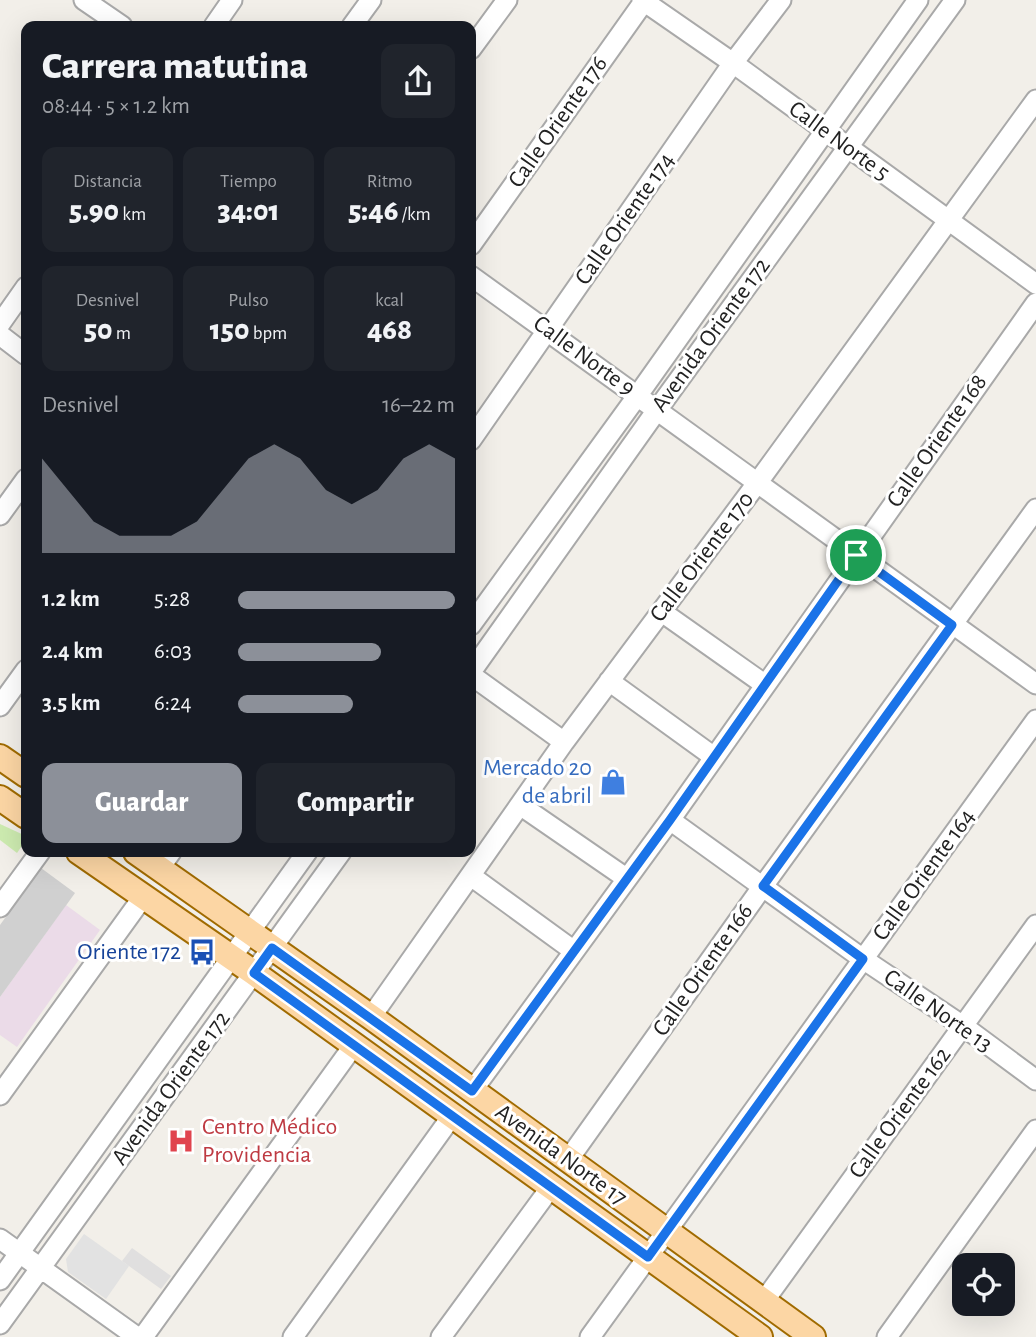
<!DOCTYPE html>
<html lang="es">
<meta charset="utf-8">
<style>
:root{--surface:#171b24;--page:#20242c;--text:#f1f3f6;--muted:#9ea1a6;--accent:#8c9099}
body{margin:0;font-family:"Alegreya Sans",sans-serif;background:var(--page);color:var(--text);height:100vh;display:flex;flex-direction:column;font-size:26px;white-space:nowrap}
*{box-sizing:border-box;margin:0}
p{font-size:23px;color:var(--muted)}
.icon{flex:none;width:38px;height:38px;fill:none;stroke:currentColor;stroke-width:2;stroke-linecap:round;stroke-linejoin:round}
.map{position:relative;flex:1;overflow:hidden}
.details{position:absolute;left:21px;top:21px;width:455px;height:836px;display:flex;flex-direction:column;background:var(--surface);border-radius:14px;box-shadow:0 7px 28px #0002}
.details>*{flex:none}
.fabs{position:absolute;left:952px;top:1253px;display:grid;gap:14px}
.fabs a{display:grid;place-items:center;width:63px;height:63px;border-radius:14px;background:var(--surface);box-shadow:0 7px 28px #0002;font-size:35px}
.pin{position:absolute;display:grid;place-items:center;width:60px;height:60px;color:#fff;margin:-30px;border:4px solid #fff;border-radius:50%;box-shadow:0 2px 7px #0007}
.round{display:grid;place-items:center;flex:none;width:74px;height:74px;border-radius:14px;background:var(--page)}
.summary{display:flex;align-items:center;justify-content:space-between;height:119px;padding:0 21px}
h1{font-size:38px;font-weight:800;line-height:52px}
.stats{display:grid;grid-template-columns:repeat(3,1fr);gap:10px;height:119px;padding:7px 21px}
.stats div{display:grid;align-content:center;border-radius:14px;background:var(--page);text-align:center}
.stats b{font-size:30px;font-weight:800}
.stats small{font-size:19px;font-weight:400}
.stats p{font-size:19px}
.chart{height:196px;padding:14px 21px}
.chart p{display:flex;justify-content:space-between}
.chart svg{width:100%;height:126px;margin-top:7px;fill:var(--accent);opacity:.7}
.cta{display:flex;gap:14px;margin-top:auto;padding:14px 21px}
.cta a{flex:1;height:80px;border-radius:14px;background:var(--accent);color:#fff;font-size:28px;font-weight:800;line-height:80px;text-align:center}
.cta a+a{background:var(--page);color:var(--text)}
ul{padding:0 21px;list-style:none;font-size:23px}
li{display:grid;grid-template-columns:112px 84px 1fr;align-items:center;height:52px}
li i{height:18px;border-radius:9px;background:var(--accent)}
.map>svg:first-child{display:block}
.residential{fill:#e0dfdf}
.industrial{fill:#ebdbe8}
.religious{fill:#d0d0d0}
.grass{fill:#cdebb0}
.parking{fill:#e2e2e2}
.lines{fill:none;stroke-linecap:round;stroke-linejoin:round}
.minor-casing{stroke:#a9a9a9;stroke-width:23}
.major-casing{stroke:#a06b00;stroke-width:28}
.minor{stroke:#fff;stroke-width:19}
.major{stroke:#fcd6a4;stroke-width:24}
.route-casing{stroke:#fff;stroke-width:14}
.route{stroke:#1a73e8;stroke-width:9}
.labels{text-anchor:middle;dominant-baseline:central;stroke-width:6;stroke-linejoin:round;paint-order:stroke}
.street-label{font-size:24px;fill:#222;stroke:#fff}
.shop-label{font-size:24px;fill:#366cbe;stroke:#fff;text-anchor:end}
.transit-label{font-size:24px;fill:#164399;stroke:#fff;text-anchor:end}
.health-label{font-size:24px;fill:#be3a42;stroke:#fff;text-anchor:start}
</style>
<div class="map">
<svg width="1036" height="1337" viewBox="0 0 1036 1337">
<rect width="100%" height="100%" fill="#f2efe9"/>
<path class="residential" d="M132 1248 171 1276 161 1289 122 1261Z"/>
<path class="industrial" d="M66 905 100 930 17 1047 0 1035V997Z"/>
<path class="religious" d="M41 868 75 893 0 997V925Z"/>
<path class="grass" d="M0 824 26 836V840L17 853 0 840Z"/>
<path class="parking" d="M84 1234 129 1266 106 1299 68 1272 66 1259Z"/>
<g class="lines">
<g class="minor-casing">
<path id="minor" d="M84 0 122 26
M642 0 733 63 1036 284
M214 26 232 0
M352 26 371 0
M471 49 507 0
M471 245 645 0
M471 276 1036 684
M0 324 26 287
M0 335 26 355
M471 440 733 63 781 0
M0 515 26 479
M662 612 764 684
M471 625 638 395 918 0
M471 672 657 410 955 0
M471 675 564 742
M609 681 714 757
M0 706 26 670
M520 805 626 878
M670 820 863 959 963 1026 1036 1080
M159 869 171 852
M471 876 574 951
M0 907 40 852
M371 1017 564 742 758 482 1036 100
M472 1091 670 820 1036 303
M0 1095 143 897
M568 1160 763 886 1036 509
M0 1239 137 1337
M0 1280 307 852
M764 1301 1036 925
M0 1324 341 852
M143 1337 354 1045
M293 1337 452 1116
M441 1337 551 1187
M590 1337 1036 720
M887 1337 1036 1130"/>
</g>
<g class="major-casing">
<path id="major" d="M0 757 26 775
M0 798 26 816
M79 852 254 973 760 1337
M136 852 371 1017 813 1337"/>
</g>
<use href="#minor" class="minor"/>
<use href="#major" class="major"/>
</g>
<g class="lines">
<g class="route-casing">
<path id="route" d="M856 555 952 625 763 886 863 959 648 1257 254 973 272 948 472 1091 670 820Z"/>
</g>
<use href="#route" class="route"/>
</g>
<defs>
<g id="shop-bare" transform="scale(2.1)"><path d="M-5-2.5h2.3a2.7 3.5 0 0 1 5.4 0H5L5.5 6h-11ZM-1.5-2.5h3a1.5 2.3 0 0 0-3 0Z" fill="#3f7fe0" stroke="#fff" stroke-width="2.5" paint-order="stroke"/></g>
<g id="bus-bare" transform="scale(2.1)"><path d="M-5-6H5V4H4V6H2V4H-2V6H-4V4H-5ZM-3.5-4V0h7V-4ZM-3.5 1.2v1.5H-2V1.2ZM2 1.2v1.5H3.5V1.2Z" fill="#1a4fb4" stroke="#fff" stroke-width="2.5" paint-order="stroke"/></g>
<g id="hospital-bare" transform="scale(2.1)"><path d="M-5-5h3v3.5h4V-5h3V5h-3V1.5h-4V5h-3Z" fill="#e0444e" stroke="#fff" stroke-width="2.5" paint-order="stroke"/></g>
</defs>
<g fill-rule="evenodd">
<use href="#shop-bare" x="613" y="782"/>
<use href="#bus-bare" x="202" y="952"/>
<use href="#hospital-bare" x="181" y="1141"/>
</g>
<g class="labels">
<g class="street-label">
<text transform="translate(558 122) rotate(-55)">Calle Oriente 176</text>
<text transform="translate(839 141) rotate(36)">Calle Norte 5</text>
<text transform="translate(625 219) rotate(-55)">Calle Oriente 174</text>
<text transform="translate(711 335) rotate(-54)">Avenida Oriente 172</text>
<text transform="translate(584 356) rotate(36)">Calle Norte 9</text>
<text transform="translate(937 441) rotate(-55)">Calle Oriente 168</text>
<text transform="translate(702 557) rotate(-53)">Calle Oriente 170</text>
<text transform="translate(924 875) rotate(-54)">Calle Oriente 164</text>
<text transform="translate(703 970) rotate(-55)">Calle Oriente 166</text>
<text transform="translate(938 1011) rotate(35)">Calle Norte 13</text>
<text transform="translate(171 1088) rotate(-54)">Avenida Oriente 172</text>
<text transform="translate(900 1113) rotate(-54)">Calle Oriente 162</text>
<text transform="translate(561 1155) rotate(36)">Avenida Norte 17</text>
</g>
<g class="shop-label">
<text x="592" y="768">Mercado 20<tspan x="592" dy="28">de abril</tspan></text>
</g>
<g class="transit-label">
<text x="181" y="952">Oriente 172</text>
</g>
<g class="health-label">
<text x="202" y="1127">Centro Médico<tspan x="202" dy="28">Providencia</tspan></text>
</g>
</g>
</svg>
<div class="fabs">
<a><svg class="icon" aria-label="locate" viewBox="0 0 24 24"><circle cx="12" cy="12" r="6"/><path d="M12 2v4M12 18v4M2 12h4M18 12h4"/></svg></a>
</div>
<div class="pin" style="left:856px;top:555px;background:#1e9e55"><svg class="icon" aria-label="arrive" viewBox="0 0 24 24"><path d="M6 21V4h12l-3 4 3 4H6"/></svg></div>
<section class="details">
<div class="summary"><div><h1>Carrera matutina</h1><p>08:44 · 5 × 1.2 km</p></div><a class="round"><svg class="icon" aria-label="share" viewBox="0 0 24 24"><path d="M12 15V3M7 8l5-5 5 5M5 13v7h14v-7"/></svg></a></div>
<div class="stats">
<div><p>Distancia</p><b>5.90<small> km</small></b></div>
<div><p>Tiempo</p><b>34:01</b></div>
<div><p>Ritmo</p><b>5:46<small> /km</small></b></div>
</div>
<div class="stats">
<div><p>Desnivel</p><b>50<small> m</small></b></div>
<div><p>Pulso</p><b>150<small> bpm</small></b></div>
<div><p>kcal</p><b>468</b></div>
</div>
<div class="chart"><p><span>Desnivel</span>16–22 m</p>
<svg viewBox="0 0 160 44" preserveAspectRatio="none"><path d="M0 44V11L10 22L20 33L30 38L40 38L50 38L60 33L70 22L80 11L90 6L100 11L110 22L120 27L130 22L140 11L150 6L160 11V44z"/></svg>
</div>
<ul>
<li><b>1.2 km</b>5:28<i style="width:100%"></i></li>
<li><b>2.4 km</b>6:03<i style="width:66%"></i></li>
<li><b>3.5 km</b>6:24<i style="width:53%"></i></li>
</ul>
<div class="cta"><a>Guardar</a><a>Compartir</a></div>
</section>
</div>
